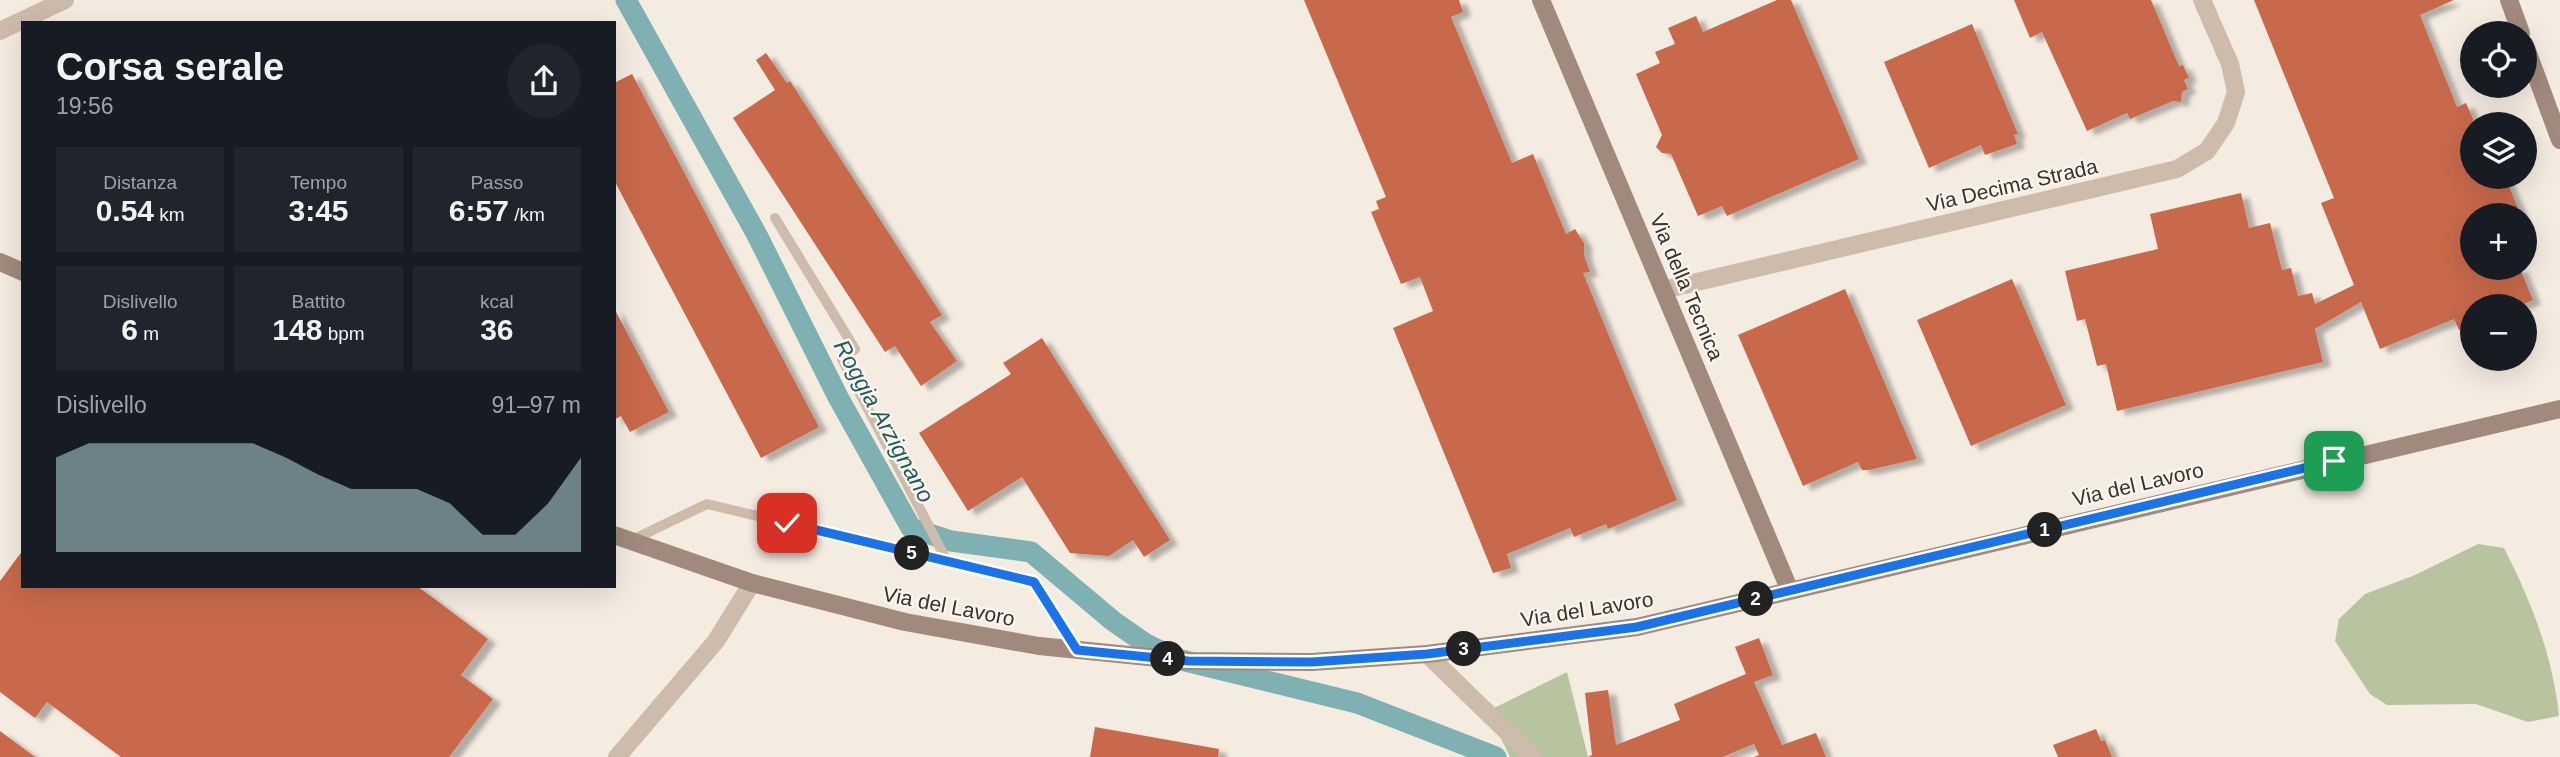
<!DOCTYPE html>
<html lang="it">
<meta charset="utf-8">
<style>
:root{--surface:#171b24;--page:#20242c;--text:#f1f3f6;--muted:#9ea1a6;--accent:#92aeb2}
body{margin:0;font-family:Helvetica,sans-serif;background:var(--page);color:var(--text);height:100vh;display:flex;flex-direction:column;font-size:26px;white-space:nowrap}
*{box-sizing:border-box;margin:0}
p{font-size:23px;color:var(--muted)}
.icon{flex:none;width:38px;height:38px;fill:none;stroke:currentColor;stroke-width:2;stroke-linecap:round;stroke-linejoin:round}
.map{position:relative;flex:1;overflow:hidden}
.details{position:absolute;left:21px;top:21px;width:595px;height:567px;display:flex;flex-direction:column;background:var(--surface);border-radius:0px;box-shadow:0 7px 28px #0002}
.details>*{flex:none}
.controls{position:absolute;left:2460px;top:21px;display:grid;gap:14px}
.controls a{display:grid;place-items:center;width:77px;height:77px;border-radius:50%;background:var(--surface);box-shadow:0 7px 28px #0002;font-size:35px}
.pin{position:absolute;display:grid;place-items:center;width:60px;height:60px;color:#fff;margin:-30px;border-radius:14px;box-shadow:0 4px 10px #0006}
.km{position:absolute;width:35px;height:35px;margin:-18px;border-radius:50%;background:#222;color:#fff;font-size:19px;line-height:35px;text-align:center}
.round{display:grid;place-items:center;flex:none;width:74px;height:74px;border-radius:37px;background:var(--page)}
.head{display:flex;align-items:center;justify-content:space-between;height:119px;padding:0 35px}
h1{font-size:38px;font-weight:700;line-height:52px}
.metrics{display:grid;grid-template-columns:repeat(3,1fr);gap:10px;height:119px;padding:7px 35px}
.metrics div{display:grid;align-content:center;border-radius:0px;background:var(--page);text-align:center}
.metrics b{font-size:30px;font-weight:700}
.metrics small{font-size:19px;font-weight:400}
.metrics p{font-size:19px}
.chart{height:196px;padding:14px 35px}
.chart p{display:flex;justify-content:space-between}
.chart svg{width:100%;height:126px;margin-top:7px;fill:var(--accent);opacity:.7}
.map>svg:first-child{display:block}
.green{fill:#b8c4a0}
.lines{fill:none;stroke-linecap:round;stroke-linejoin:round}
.canal{stroke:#7fb0b2;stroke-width:21}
.building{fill:#c8694b;filter:url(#shadow)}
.lane{stroke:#cdbbac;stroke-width:10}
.street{stroke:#cdbbac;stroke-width:18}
.secondary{stroke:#a18a7d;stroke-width:18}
.route-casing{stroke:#fff;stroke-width:14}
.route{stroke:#1a73e8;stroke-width:9}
.labels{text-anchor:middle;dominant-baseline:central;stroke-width:5;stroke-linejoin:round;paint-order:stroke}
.street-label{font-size:21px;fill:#3b302b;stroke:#fbf5ee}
.water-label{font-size:23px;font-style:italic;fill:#1f5a5e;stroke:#fbf5ee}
</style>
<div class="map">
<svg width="2560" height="757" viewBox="0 0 2560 757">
<defs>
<filter id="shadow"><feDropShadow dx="8" dy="4.5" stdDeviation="2" flood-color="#0004"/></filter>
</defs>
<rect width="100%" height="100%" fill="#f4ebe1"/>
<path class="green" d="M2478 544 2504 548C2531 601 2553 656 2559 716L2528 722 2476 704 2387 705 2370 694 2335 641 2339 619 2365 594 2415 575Z
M1567 672 1588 757H1510L1488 711Z"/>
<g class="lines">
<path class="canal" d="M626 0 757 235 838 397 911 528 951 541 1031 552 1113 621 1146 644 1177 659 1357 703 1496 757"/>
</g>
<path class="building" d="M1304 0H1459L1463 12 1451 17 1512 163 1533 154 1566 234 1575 229 1584 243V255L1590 272 1583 273 1677 500 1608 529 1606 524 1574 537 1570 528 1507 554 1511 568 1493 573 1393 328 1433 311 1420 277 1401 284 1371 212 1379 209 1376 201 1386 197Z
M1777 0H1791L1859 159 1727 216 1722 206 1698 216 1671 154 1662 153 1656 147 1662 135 1636 74 1660 63 1655 52 1675 44 1668 28 1696 16 1703 32Z
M2014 0H2151L2179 66 2183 65 2189 78 2184 80 2188 89 2182 92 2181 102 2173 101 2130 119 2127 113 2087 131 2042 32 2030 38Z
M2254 0H2454L2420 15 2457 107 2466 103 2473 119V177H2505L2521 215H2473V268H2520L2533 300 2519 306H2473V325L2459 330 2454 319 2380 349 2361 302 2315 329 2323 362 2117 411 2106 364 2097 366 2085 319 2077 321 2065 271 2158 249 2150 214 2241 193 2249 228 2270 223 2282 270 2291 268 2298 296 2312 293 2315 304 2354 285 2321 203 2334 198Z
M1972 24 2018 134 2014 135 2017 144 1985 155 1981 145 1929 168 1884 62Z
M766 53 787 83 790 81 942 315 930 322 957 361 921 386 895 346 885 352 733 118 775 90 756 60Z
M632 74 819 427 761 458 614 180V83Z
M2012 279 2066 405 1971 446 1917 320Z
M1845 289 1917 459 1869 470H1862L1858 462 1803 486 1738 335Z
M614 308 669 412 630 432 621 416 614 420Z
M1042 338 1170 540 1144 557 1133 540 1109 556 1070 553 1022 477 968 511 919 433 1011 374 1003 363Z
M23 550V586H417L488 639 461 675 493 699 449 757H121L47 702 35 718 0 692V581Z
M1759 638 1773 675 1754 682 1782 745 1816 733 1826 757H1754L1759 755 1754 744 1722 757H1588L1592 755 1585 693 1608 690 1616 745 1680 720 1674 704 1746 674 1735 647Z
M1095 727 1219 749 1218 757H1090Z
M2096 729 2101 741 2105 740 2112 757H2058L2053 745Z
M0 731 35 757H0Z"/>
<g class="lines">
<path class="lane" d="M775 218 855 349 842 359 947 561
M632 540 707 504 1034 582 1076 649"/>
<path class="street" d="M0 31 65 0
M1663 290 2177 169 2207 151 2226 123 2236 92 2230 64 2202 0
M1427 654 1533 757
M617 757 716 641 752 583"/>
<path class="secondary" d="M1541 0 1790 591
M2509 0 2521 33
M2525 45 2560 140
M0 262 23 272
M614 535 752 583 905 622 1039 646 1188 661 1312 662 1427 654 1637 627 2560 409"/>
</g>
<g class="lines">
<g class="route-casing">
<path id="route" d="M787 523 1034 582 1077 650 1188 661 1312 662 1427 654 1637 627 2334 461"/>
</g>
<use href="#route" class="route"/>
</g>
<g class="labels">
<g class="street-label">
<text transform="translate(2012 185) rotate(-13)">Via Decima Strada</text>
<text transform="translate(1687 287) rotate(67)">Via della Tecnica</text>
<text transform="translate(2138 484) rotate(-13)">Via del Lavoro</text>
<text transform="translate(949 606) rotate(11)">Via del Lavoro</text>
<text transform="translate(1587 609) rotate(-9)">Via del Lavoro</text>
</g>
<g class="water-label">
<text transform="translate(884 421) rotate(61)">Roggia Arzignano</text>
</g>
</g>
</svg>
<div class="controls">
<a><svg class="icon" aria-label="locate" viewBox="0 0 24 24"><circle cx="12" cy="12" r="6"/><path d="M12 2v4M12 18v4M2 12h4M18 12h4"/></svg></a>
<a><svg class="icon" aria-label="layers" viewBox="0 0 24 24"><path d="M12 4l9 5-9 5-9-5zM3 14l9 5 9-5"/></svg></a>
<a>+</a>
<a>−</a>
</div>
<div class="pin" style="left:2334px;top:461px;background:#1e9e55"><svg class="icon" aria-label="arrive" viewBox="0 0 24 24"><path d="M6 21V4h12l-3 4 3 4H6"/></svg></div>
<div class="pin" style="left:787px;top:523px;background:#d93025"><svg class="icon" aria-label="check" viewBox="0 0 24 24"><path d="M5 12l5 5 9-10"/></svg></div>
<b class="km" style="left:2045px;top:530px">1</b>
<b class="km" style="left:1756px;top:599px">2</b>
<b class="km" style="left:1464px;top:649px">3</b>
<b class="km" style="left:1168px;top:659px">4</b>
<b class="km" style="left:912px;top:553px">5</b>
<section class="details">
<div class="head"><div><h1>Corsa serale</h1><p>19:56</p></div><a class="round"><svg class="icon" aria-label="share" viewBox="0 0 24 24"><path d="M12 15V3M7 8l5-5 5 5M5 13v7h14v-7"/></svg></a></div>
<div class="metrics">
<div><p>Distanza</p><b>0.54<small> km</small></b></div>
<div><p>Tempo</p><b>3:45</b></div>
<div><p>Passo</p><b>6:57<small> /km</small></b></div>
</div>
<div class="metrics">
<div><p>Dislivello</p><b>6<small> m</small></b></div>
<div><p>Battito</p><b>148<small> bpm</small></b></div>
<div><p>kcal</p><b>36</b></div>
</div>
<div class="chart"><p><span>Dislivello</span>91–97 m</p>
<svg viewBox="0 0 160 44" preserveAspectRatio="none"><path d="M0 44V11L10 6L20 6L30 6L40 6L50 6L60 6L70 11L80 17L90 22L100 22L110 22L120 27L130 38L140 38L150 27L160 11V44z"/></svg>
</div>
</section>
</div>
